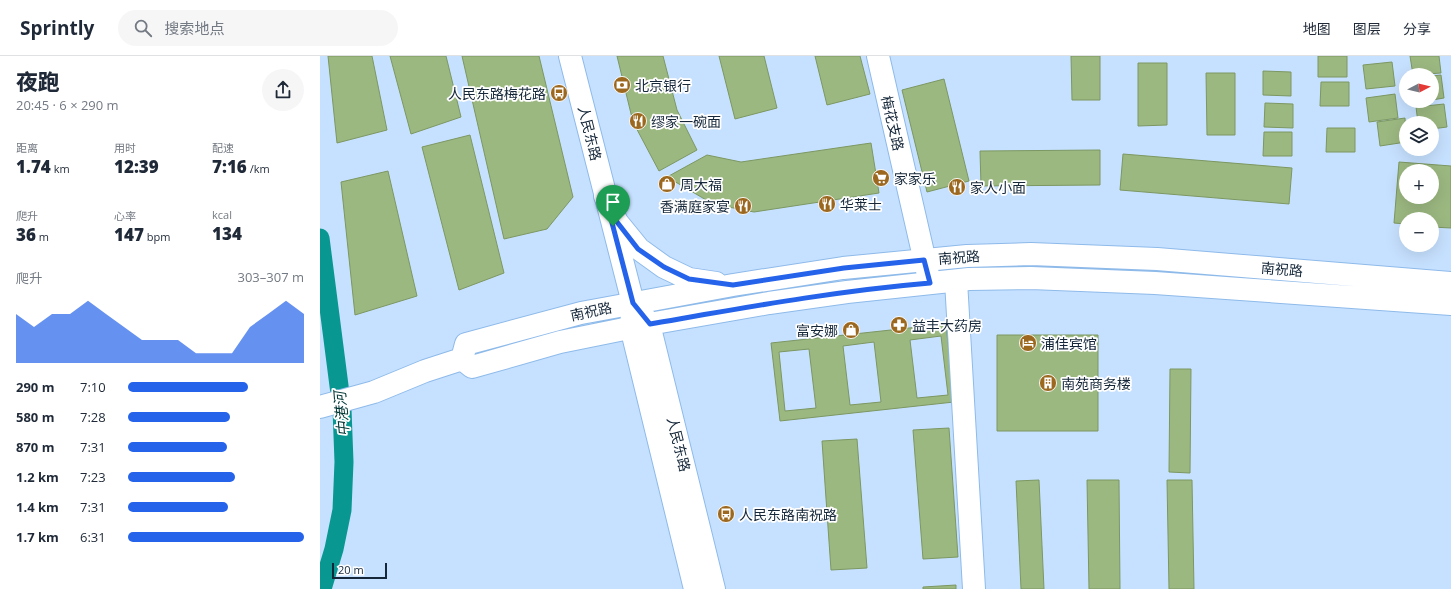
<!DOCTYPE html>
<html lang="zh">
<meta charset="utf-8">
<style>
:root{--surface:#fff;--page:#f6f6f7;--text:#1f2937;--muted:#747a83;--line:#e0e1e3;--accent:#2563eb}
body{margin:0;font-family:"Open Sans","Noto Sans SC",sans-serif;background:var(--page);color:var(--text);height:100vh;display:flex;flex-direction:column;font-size:15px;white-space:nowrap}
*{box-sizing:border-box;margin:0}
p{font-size:13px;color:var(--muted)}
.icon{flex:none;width:22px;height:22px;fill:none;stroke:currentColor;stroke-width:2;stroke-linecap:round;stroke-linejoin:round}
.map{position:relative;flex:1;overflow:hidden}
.side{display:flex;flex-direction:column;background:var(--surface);width:320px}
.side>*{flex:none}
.needle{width:26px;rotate:83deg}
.controls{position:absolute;left:1079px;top:12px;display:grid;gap:8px}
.controls a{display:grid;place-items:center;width:40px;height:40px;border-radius:50%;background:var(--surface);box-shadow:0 4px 16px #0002;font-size:20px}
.scale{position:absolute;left:12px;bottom:10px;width:55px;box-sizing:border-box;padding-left:4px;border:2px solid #152739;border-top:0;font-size:11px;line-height:14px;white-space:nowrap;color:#152739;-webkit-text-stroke:3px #fff;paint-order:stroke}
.pin{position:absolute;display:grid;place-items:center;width:34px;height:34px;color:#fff;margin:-41px -17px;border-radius:50% 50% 50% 0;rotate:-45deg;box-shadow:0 0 4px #0007}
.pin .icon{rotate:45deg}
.round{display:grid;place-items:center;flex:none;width:42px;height:42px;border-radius:21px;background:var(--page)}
.head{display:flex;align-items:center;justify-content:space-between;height:68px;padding:0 16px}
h1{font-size:22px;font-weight:800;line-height:30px}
.metrics{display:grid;grid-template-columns:repeat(3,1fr);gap:6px;height:68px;padding:4px 16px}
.metrics div{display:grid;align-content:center}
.metrics b{font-size:17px;font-weight:800}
.metrics small{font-size:11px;font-weight:400}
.metrics p{font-size:11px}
.chart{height:112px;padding:8px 16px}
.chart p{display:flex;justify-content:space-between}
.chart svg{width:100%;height:72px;margin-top:4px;fill:var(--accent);opacity:.7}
ul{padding:0 16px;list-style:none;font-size:13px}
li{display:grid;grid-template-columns:64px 48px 1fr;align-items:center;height:30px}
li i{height:10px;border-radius:5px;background:var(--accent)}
header{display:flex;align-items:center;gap:24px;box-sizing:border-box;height:56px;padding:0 20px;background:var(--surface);border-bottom:1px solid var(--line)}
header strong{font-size:19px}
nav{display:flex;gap:22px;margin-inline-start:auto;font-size:14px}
.search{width:280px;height:36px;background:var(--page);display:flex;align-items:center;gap:10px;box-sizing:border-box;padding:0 14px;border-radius:22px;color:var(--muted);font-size:15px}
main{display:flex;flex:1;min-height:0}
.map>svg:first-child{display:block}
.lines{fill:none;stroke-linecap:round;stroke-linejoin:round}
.canal{stroke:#099792;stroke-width:19}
.building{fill:#9cb881;stroke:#7c9761;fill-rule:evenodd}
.minor-casing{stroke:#8ebaea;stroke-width:24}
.major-casing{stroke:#8ebaea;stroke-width:24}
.minor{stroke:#fff;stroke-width:22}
.major{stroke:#fff;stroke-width:22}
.route-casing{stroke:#fff;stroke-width:8}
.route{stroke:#2563eb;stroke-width:5}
.labels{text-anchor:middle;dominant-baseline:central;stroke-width:3.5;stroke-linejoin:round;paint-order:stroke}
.poi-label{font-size:14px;fill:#152739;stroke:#fff;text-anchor:start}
.street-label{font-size:14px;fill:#152739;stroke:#fff}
.water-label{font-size:15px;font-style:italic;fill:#003735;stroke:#fff}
</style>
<header>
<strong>Sprintly</strong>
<div class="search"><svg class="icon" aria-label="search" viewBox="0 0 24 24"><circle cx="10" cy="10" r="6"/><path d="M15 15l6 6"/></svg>搜索地点</div>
<nav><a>地图</a><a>图层</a><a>分享</a></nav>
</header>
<main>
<section class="side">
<div class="head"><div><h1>夜跑</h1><p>20:45 · 6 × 290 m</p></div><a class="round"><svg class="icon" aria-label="share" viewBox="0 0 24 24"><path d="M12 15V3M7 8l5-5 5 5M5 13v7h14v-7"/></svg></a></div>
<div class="metrics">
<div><p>距离</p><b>1.74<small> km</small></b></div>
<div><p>用时</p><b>12:39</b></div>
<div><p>配速</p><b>7:16<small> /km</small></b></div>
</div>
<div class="metrics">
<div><p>爬升</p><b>36<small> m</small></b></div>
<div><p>心率</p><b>147<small> bpm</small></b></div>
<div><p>kcal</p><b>134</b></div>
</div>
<div class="chart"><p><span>爬升</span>303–307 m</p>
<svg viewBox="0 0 160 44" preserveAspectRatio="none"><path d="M0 44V14L10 22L20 14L30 14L40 6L50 14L60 22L70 30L80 30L90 30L100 38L110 38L120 38L130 22L140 14L150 6L160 14V44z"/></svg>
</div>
<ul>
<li><b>290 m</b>7:10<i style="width:68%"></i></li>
<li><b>580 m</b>7:28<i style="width:58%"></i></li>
<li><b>870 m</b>7:31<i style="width:56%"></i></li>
<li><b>1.2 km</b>7:23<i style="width:61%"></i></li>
<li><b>1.4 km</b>7:31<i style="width:57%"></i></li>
<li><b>1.7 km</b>6:31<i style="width:100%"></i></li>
</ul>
</section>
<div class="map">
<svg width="1131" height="533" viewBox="0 0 1131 533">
<rect width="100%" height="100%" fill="#c6e1ff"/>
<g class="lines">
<path class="canal" d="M0 182 22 353 24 406 22 454 14 493 2 533"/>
</g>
<path class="building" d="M8 0H52L67 74 17 87Z
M70 0H126L141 61 91 78Z
M142 0H219L253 141 227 173 184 183Z
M297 0H343L357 54 377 94 339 115 313 66Z
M399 0H444L457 52 415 63Z
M495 0H540L550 38 507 49Z
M751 0H780V44H752Z
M998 0H1027V21H998Z
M1090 0H1119L1121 17 1093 19Z
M1072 6 1075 30 1046 33 1043 9Z
M818 7H847V69L818 70Z
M943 15 971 16V40L943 39Z
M886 17H915V79H887Z
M1121 19 1124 42 1112 44V20Z
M624 23 649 125 607 136 582 34Z
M1001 26H1029V50H1000Z
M1075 38 1078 62 1049 66 1046 42Z
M945 47 973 48V72L944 71Z
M1124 48 1127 71 1112 73V67H1098L1096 51Z
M1085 62 1086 86 1060 90 1057 66Z
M1007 72H1035V96H1006Z
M944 76H972V100H943Z
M150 79 184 217 139 234 102 91Z
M551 87 559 137 434 156 393 148 347 121 387 99 421 106Z
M780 94V129L661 130 660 95Z
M803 98 972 112 969 148 800 134Z
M1079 106 1131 110V172L1112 171V163H1086V168L1074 167ZM1086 115H1112V141H1086Z
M68 115 97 240 35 259 21 126Z
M626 268 634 346 460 365 451 287Z
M677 279H778V375H677Z
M621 280 628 339 597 342 590 284Z
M554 286 561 346 530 349 523 290Z
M489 293 496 352 465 355 459 296Z
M850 313H871L870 417 849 416Z
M629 372 638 501 603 503 593 374Z
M537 383 547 512 511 514 502 385Z
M719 424 724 533H701L696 425Z
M767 424H799L800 533H769Z
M847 424H872L874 533H849Z
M636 529V533H603V531Z"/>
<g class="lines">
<g class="minor-casing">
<path id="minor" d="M250 0 313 247 311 271 375 533
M558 0 609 223
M636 225 654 533
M319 254 329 268 394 533"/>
</g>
<g class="major-casing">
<path id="major" d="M285 140 297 166 319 193 344 211 369 223 396 227
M142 303 146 288 261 257 413 229 523 212 647 200 711 198 837 203 1131 227
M142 303 152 311 240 286 329 268 449 247 527 236 649 223 711 222 835 227 1131 248
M0 351 54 336 105 315 142 303"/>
</g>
<use href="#minor" class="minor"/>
<use href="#major" class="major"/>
</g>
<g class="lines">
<g class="route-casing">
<path id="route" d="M285 140 297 166 318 193 344 211 369 223 413 229 524 212 604 204 610 227C515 235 423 252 330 268L313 247Z"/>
</g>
<use href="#route" class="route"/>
</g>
<defs>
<g id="bank-disc" transform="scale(0.9)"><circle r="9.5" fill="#9c681f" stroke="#fff"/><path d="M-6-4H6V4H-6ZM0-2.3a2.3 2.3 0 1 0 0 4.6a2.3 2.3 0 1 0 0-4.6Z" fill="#fff"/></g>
<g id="bus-disc" transform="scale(0.9)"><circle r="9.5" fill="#9c681f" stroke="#fff"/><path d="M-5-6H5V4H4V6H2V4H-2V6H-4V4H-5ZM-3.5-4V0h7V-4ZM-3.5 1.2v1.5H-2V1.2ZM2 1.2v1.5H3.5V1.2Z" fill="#fff"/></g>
<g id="restaurant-disc" transform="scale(0.9)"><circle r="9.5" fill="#9c681f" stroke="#fff"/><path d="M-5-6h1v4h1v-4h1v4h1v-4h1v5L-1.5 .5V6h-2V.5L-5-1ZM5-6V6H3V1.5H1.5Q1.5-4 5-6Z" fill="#fff"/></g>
<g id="supermarket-disc" transform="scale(0.9)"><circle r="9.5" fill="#9c681f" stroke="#fff"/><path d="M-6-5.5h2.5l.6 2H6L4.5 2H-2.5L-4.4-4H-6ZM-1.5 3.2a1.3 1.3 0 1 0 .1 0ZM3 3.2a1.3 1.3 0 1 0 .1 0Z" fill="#fff"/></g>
<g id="shop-disc" transform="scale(0.9)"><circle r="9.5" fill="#9c681f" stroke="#fff"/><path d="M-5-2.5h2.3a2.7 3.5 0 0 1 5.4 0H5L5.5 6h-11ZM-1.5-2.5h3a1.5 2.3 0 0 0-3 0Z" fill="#fff"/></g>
<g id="pharmacy-disc" transform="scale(0.9)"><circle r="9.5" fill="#9c681f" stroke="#fff"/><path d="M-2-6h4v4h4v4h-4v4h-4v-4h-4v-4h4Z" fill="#fff"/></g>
<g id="hotel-disc" transform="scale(0.9)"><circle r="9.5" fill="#9c681f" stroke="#fff"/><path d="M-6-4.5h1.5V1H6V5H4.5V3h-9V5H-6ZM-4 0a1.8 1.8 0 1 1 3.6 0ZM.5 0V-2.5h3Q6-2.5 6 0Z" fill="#fff"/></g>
<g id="building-disc" transform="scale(0.9)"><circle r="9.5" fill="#9c681f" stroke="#fff"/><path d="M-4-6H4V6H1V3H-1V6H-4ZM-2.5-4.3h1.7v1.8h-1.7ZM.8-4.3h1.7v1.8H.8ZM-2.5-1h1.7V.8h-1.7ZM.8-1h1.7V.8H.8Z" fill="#fff"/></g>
</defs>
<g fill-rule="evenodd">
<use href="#bank-disc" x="302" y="29"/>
<use href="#bus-disc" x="239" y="37"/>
<use href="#restaurant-disc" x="318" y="65"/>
<use href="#supermarket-disc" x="561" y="122"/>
<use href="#shop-disc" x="347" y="128"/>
<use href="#restaurant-disc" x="637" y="131"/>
<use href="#restaurant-disc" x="507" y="148"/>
<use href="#restaurant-disc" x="423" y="150"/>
<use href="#pharmacy-disc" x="579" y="269"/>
<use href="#shop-disc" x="531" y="274"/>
<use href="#hotel-disc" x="708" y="287"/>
<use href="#building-disc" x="728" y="327"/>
<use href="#bus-disc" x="406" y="458"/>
</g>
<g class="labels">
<g class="poi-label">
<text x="315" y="29">北京银行</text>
<text x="226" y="37" text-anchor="end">人民东路梅花路</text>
<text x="331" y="65">缪家一碗面</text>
<text x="574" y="122">家家乐</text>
<text x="360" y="128">周大福</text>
<text x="650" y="131">家人小面</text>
<text x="520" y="148">华莱士</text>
<text x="410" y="150" text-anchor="end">香满庭家宴</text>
<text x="592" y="269">益丰大药房</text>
<text x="518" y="274" text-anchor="end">富安娜</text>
<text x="721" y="287">浦佳宾馆</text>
<text x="741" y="327">南苑商务楼</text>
<text x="419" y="458">人民东路南祝路</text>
</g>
<g class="street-label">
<text transform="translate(573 67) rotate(77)">梅花支路</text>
<text transform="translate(270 77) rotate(76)">人民东路</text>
<text transform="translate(639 201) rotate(-4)">南祝路</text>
<text transform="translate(962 213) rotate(5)">南祝路</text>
<text transform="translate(271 255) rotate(-12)">南祝路</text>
<text transform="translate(359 388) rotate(76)">人民东路</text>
</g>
<g class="water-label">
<text transform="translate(21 358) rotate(-95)">中港河</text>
</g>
</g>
</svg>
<div class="controls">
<a><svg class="needle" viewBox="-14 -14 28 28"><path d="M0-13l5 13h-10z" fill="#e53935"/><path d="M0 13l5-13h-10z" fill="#747a83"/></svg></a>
<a><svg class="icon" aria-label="layers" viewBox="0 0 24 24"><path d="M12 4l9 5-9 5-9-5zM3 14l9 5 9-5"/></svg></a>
<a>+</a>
<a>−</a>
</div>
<div class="scale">20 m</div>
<div class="pin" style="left:293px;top:170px;background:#1e9e55"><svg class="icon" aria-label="arrive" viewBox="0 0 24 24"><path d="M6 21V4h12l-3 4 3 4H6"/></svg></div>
</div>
</main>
